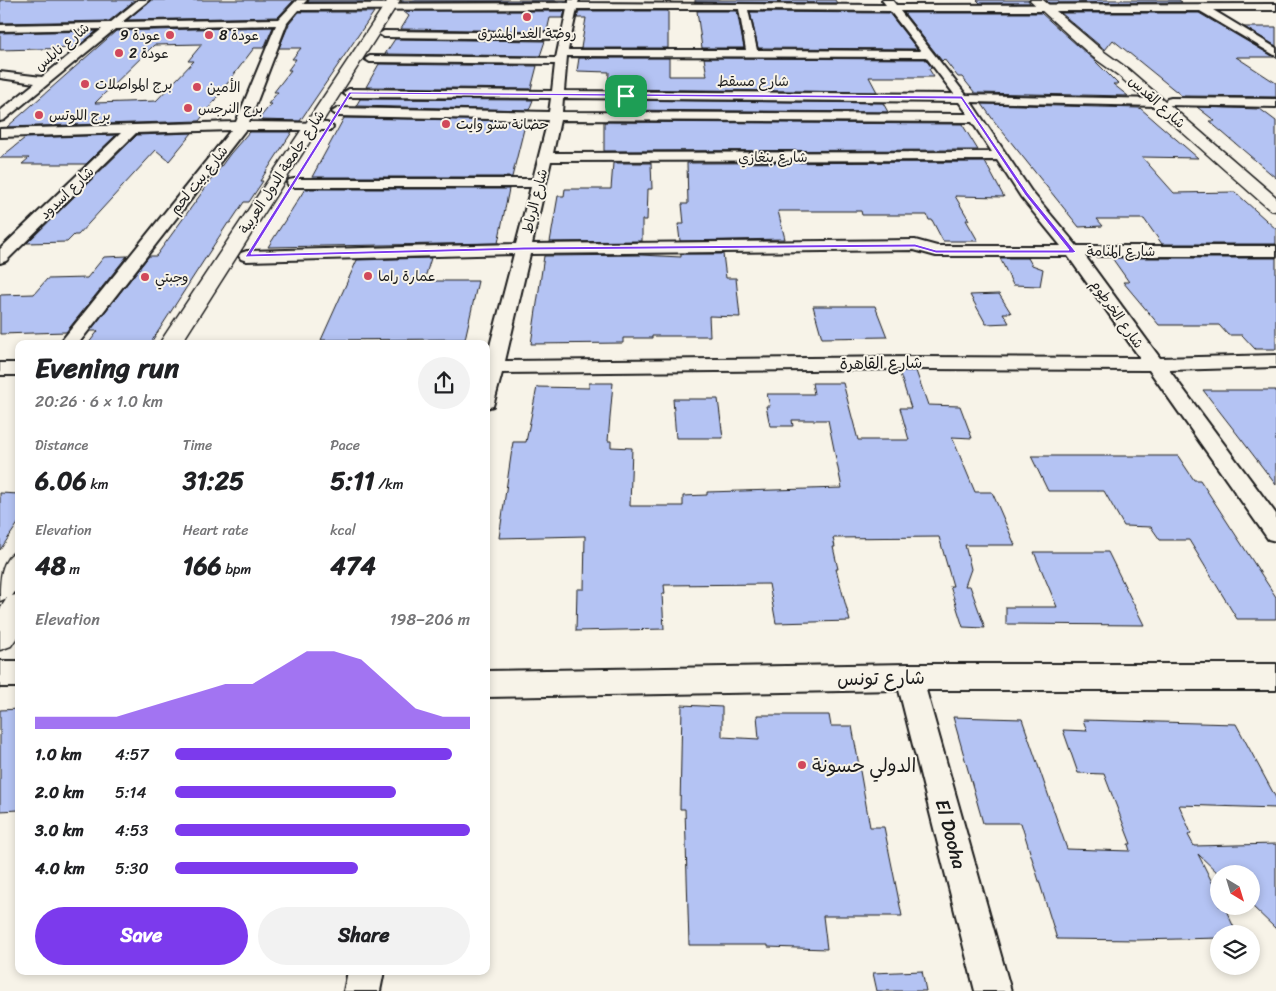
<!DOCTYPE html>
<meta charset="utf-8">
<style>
:root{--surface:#fff;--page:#f2f2f2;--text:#202124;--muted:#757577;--accent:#7c3aed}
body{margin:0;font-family:Sriracha,"Playpen Sans Arabic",sans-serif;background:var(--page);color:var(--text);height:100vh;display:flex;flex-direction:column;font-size:19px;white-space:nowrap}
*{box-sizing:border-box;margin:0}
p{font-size:16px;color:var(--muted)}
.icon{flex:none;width:28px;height:28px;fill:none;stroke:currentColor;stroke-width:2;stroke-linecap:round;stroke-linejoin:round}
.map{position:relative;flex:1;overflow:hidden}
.drawer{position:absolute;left:15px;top:340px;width:475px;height:635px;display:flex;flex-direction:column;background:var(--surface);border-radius:10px;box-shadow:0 2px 8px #0003}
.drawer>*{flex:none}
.needle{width:32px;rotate:142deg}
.controls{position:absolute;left:1210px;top:865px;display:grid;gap:10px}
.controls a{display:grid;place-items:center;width:50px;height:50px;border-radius:50%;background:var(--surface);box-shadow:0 2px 8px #0003;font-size:25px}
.pin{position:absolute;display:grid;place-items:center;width:42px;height:42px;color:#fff;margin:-21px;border-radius:10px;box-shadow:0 2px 8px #0006}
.round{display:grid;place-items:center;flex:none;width:52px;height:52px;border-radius:26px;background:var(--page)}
.overview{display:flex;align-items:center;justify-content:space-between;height:85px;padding:0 20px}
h1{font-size:28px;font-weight:700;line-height:38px}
.stats{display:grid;grid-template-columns:repeat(3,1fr);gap:8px;height:85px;padding:5px 20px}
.stats div{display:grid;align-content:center}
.stats b{font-size:25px;font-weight:700}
.stats small{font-size:14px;font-weight:400}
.stats p{font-size:14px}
.chart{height:140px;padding:10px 20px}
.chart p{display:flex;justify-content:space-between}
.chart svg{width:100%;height:90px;margin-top:5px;fill:var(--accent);opacity:.7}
.cta{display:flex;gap:10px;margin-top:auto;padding:10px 20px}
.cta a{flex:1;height:58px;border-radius:30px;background:var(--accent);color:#fff;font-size:20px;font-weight:700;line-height:58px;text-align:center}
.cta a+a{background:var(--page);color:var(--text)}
ul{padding:0 20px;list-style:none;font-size:16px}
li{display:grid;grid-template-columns:80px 60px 1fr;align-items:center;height:38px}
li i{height:12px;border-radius:6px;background:var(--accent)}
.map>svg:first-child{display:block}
.building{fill:#b4c3f3;stroke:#1c1c1c;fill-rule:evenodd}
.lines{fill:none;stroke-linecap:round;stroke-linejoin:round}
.street-casing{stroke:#1c1c1c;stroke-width:4}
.secondary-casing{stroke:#1c1c1c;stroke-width:3}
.street{fill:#f7f3e8;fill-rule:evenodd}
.secondary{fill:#f7f3e8;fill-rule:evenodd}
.route{fill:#7c3aed;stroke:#fff;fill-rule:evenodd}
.poi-dot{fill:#d1495b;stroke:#f7f3e8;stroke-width:2}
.labels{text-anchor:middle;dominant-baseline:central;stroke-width:4;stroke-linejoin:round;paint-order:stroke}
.far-poi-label{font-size:14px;fill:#1c1c1c;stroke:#f7f3e8;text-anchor:start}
.far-street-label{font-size:14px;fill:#1c1c1c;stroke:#f7f3e8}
.street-label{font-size:16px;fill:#1c1c1c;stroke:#f7f3e8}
.near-street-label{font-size:19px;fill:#1c1c1c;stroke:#f7f3e8}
.near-poi-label{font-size:19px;fill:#1c1c1c;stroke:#f7f3e8;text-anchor:start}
</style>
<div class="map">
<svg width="1276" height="991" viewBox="0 0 1276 991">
<rect width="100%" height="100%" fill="#f7f3e8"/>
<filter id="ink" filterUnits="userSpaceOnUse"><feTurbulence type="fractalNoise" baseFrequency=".02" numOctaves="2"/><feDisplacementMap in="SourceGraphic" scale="10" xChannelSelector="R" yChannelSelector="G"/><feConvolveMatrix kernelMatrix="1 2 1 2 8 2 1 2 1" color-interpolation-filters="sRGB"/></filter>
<g filter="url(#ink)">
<path class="building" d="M0 0H135L109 21 0 23Z
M151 0H294L278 17 127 20Z
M309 0H382L381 2H308Z
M402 0H567V1L401 2Z
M695 0H835L837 3 695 2Z
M977 0H1028L1030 3H980Z
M1046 0H1179L1182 2 1049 3Z
M403 11H565L563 18H550L547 31 401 29 409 16Z
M579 11H668V48H581L586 18H577Z
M697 11H737L744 48H702Z
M299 12H374L300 121 258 120 271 104H268L278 92H274L291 70H288L296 59H292L301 48H279L289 24Z
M750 12 889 13 917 49 758 48Z
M904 13H1041L1095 61 1118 84H1113L1128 96 975 93 962 77H958L944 59 942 61Z
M1061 13H1199L1274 57H1236L1276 83V97L1182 96 1113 40 1105 50Z
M273 27 264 48H254L199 121 7 127 116 31ZM202 44 188 61H194L156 101 95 103 154 45Z
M1244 27H1276V46Z
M97 31 76 48 0 50V33Z
M395 39 545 41 540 56 385 54Z
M579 58H669V76H707L704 58 925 59 932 68 929 69 934 77H869L877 92 608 89 609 72 577 71Z
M379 64 537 66 531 89 366 87Z
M360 99 533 100 529 110 356 106Z
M607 100 883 103 888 112 606 110Z
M982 104 1140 108 1198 158 1142 157 1174 193 1235 192 1276 229V244H1162L1144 219H1097L1103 226 1079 227 994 121Z
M1197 107 1260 109 1276 121V178L1209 121H1215Z
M344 118 526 121 512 177H312Z
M604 122 962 124 978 150 604 151Z
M249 132H292L260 181H263L249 202H244L230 223H228L150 344H88L98 331H90L149 256H156L230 154Z
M192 133 169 161 156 150 78 235H74L67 242 27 243 137 135Z
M116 135 86 164H22L29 158H0L25 138Z
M985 162 1004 197 955 196 969 220H966L978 241H943L932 220H929L927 215H862L861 211H778L785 239 680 241 678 224H684L682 204H688L687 163Z
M613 163H651L652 189H648L647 220H642V241L550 242 558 196H564L565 189H611Z
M305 189H509L498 243 268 247Z
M681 254H723L726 278H736L740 317 709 316 710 336H652V338H623V343L531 344 544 256 641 255 681 257Z
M127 256 66 332 0 334V295L34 294 47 279 87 278 104 257Z
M431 258 424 281H478L465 339 321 340 357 260Z
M1000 258H1028L1032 265 1043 269 1040 286 1013 285Z
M1112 258H1276V349H1255L1242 335H1228L1219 325H1159L1123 282H1129Z
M999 294 1011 313H1003L1009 323 986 324 970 295Z
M813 306H875L887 337 822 338Z
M899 371H916L928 405 960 406 972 438 952 437 975 492H992L1015 545H965L971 569 965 586H970L985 628 963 627 950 586H953L939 537 833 538 835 547H833L838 569H836L850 621 776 623 769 584 664 585 665 594H662L664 629 576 631 577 589H584L585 536 499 538 513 442H526L537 387 589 388V383H613L608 441H611V447L632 448 630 506H683V496L707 495V492L842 488 828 420H792L793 426H770L766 406H770L767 394H814L812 383H843L858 440H909L900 408H911Z
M1203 390H1276V485L1241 439Z
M673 399H718L723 438H676Z
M1031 456H1178L1194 480H1200L1276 597V619H1237L1189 540H1160L1151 527 1124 526 1104 491H1048Z
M0 493 19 494V522L0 550Z
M1034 552H1108L1144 625 1006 624V607H1057Z
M682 705 722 707V737L759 739 757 715H829L831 726H852L870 827H884L902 916H823L827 949 768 947V945H689L685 809H680Z
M19 709V810L0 811V710Z
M953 717 1022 719 1067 849 1130 851 1128 844H1131L1104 774 1078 773 1063 730 1087 731 1083 720 1236 724 1276 798V808L1179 805 1191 833 1188 835 1194 846 1276 844V929L1251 905V874H1219L1198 854 1219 896V906H1224L1237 934H1219V938L1138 940 1057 939 1021 823H983Z
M922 971 926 991H877L873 973Z"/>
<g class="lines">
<g class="street-casing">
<path id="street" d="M138 0H149L122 22 279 19 297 0H307L303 4 569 3V0H579L578 3 886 5 882 0H892L896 5 1276 4V10H1213L1276 48V56L1200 11H900L966 95 1161 99 1163 102 1161 105 1157 106 971 102 1031 191 1077 246H1276V256H1085L1160 358 1276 355V367L1169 370 1276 514V541L1268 539 1149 370 916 369 502 373 493 406 486 408V361L514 254 247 261 241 259 239 256 241 253 247 251 516 244 531 187H294L289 186 287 183 289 180 294 179H533L548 120 338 116 332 112 338 108 549 112 551 98 349 97 343 93 349 89 552 91 555 64 370 62 365 59 370 56 556 58 560 39 384 37 379 34 384 31 562 33 567 9 298 10 287 23 249 122 327 123 333 127 331 130H245L78 344H59L231 130 136 133 6 261 0 263V249L121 133 0 137V129L236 122 276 25 115 29 4 120 0 121V111L35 83 0 78V72L42 77 102 29 0 31V25L110 23ZM577 9H739L746 50H568ZM748 10 890 11 921 51 757 50ZM567 56 926 57 954 94 564 91ZM563 98 959 102 968 114 562 112ZM560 120 972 122 992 152 553 153ZM997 160 1021 197 1061 246H937L915 240 532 244 551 161ZM914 250 936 256H1068L1140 358 916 357 505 361 530 254Z
M1171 98 1276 99V107L1167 105 1165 102 1167 99Z
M0 363H19V375H0Z
M0 661H19V687H0Z
M909 664H1276V690H926L1011 991H975L899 690 486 697V671Z
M348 971H384L380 991H344Z"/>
</g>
<g class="secondary-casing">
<path id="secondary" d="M388 0H400L181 344H159Z
M1030 0H1043L1103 51 1128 69 1276 197V211L1270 210 1118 75 1093 57Z
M19 550V586L12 596 19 594V634L11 646 0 650V609L7 598 0 601C0 579 0 558 19 550Z"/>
</g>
<use href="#street" class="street"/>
<use href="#secondary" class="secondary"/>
</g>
</g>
<path class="route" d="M349 92 962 96 1028 193 1076 252 1073 253H936L915 247 524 250 245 257ZM351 94 961 99 1025 195 1069 250H936L915 244 524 247 251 254Z"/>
<g class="poi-dot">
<circle cx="527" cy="17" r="5"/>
<circle cx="170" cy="35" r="5"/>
<circle cx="209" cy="35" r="5"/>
<circle cx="119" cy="53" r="5"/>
<circle cx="85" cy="84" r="5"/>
<circle cx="197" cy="87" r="5"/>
<circle cx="188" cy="108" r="5"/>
<circle cx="39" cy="115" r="5"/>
<circle cx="446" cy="124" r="5"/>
<circle cx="368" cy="276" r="5"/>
<circle cx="145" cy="277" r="5"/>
<circle cx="802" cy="765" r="5"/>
</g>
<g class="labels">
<g class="far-poi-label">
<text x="527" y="33" text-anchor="middle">روضة الغد المشرق</text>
<text x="160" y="35" text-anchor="end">عودة 9</text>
<text x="219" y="35">عودة 8</text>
<text x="129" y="53">عودة 2</text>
<text x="95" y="84">برج المواصلات</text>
<text x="207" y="87">الأمين</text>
<text x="198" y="108">برج النرجس</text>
<text x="49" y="115">برج اللوتس</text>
<text x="456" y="124">حضانة سنو وايت</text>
<text x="378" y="276">عمارة راما</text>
<text x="155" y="277">وجبتي</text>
</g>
<g class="far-street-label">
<text transform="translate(62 47) rotate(-40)">شارع نابلس</text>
<text x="753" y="81">شارع مسقط</text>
<text transform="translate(1157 102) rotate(42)">شارع القدس</text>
<text x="773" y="157">شارع بنغازي</text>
<text transform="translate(282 172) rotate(-57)">شارع جامعة الدول العربية</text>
<text transform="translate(199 180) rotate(-51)">شارع بيت لحم</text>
<text transform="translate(67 193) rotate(-44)">شارع اسدود</text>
<text transform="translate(535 201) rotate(-76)">شارع الرباط</text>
<text x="1121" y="251">شارع المنامة</text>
<text transform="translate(1117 314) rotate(55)">شارع الخرطوم</text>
</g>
<g class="street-label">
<text transform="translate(881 363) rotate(-1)">شارع القاهرة</text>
</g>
<g class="near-street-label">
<text transform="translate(881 678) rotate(-1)">شارع تونس</text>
<text transform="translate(951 834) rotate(75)">El Dooha</text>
</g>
<g class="near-poi-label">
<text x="812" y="765">الدولي حسونة</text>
</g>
</g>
</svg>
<div class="controls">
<a><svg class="needle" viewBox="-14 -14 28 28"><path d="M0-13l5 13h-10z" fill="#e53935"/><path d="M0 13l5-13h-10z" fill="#757577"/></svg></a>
<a><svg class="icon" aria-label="layers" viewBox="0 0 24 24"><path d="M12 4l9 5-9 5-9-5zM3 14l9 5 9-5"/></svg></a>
</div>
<div class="pin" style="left:626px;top:96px;background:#1e9e55"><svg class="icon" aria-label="arrive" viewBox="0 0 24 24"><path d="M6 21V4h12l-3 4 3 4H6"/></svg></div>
<section class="drawer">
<div class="overview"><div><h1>Evening run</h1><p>20:26 · 6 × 1.0 km</p></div><a class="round"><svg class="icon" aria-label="share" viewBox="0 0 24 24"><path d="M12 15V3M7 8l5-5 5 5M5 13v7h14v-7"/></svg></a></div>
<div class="stats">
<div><p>Distance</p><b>6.06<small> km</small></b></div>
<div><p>Time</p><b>31:25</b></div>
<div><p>Pace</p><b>5:11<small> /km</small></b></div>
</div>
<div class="stats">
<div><p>Elevation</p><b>48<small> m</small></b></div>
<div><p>Heart rate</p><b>166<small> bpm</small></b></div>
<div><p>kcal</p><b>474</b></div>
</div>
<div class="chart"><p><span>Elevation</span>198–206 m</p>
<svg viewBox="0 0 160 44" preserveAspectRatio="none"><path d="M0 44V38L10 38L20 38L30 38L40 34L50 30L60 26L70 22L80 22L90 14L100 6L110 6L120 10L130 22L140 34L150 38L160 38V44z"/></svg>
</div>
<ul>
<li><b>1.0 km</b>4:57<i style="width:94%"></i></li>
<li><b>2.0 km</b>5:14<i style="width:75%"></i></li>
<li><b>3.0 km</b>4:53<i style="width:100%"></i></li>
<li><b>4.0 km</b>5:30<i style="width:62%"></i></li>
</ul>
<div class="cta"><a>Save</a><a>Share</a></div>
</section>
</div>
